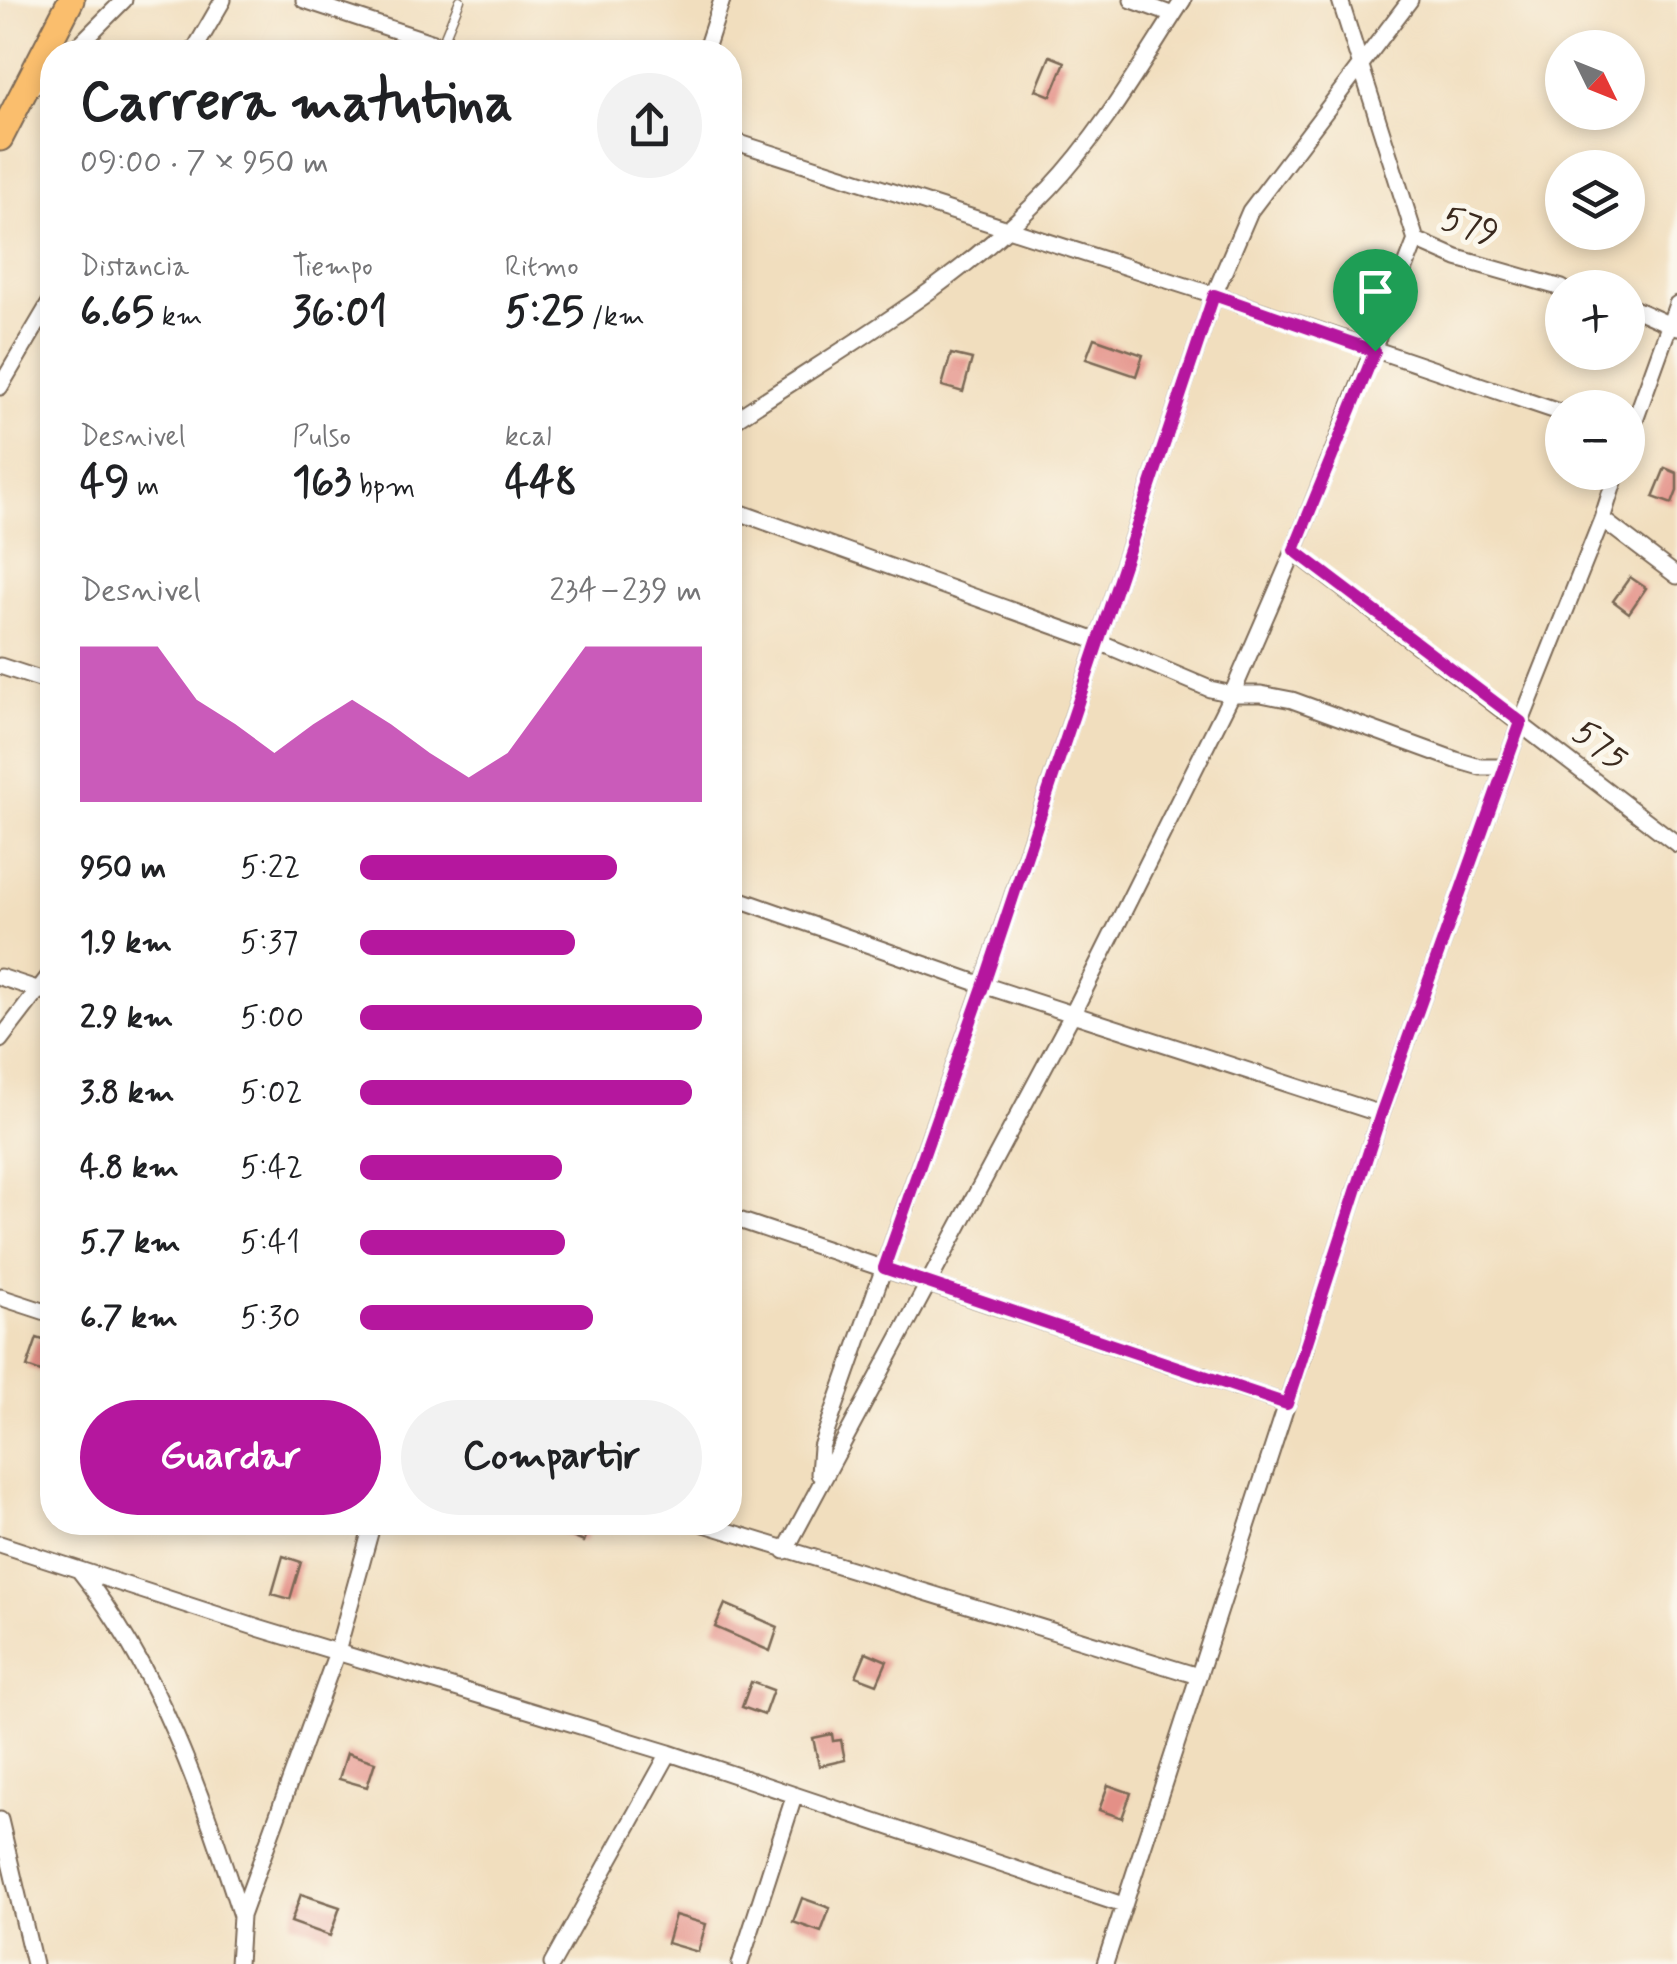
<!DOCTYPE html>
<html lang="es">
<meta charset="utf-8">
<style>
:root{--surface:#fff;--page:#f2f2f2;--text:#202124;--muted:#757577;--accent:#b5179e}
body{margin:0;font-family:Mynerve,sans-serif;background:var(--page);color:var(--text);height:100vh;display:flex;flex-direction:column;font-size:38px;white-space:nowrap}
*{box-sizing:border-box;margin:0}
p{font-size:32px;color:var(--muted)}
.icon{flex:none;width:55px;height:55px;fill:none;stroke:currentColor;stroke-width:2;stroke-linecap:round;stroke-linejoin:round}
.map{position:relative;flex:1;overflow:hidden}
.drawer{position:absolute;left:40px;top:40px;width:702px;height:1495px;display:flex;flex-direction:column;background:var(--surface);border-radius:40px;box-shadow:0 5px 15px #0003}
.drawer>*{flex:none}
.needle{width:65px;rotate:133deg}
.tools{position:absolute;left:1545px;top:30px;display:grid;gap:20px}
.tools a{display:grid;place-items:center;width:100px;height:100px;border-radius:50%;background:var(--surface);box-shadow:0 5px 15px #0003;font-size:50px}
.pin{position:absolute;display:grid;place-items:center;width:85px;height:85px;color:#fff;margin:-102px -42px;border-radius:50% 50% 50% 0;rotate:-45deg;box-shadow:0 0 10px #0007}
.pin .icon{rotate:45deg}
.round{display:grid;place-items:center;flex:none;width:105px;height:105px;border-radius:52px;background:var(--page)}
.overview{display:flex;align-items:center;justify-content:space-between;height:170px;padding:0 40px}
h1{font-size:55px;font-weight:800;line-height:75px}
.metrics{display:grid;grid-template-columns:repeat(3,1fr);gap:15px;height:170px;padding:10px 40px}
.metrics div{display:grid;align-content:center}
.metrics b{font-size:42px;font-weight:800}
.metrics small{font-size:28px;font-weight:400}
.metrics p{font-size:28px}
.chart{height:280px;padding:20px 40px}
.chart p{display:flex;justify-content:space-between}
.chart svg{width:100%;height:180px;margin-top:10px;fill:var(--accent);opacity:.7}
.cta{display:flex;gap:20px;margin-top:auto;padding:20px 40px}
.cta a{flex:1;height:115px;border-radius:60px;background:var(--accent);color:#fff;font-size:40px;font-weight:800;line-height:115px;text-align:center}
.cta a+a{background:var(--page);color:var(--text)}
ul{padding:0 40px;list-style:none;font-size:32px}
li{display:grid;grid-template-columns:160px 120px 1fr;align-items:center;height:75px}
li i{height:25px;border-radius:12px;background:var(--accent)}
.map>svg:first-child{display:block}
.building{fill:#e49087}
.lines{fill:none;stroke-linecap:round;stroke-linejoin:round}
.lane-casing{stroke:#7b6956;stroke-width:11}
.street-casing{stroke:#7b6956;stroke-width:19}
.primary-casing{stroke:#7b6956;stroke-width:29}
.lane{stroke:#fff;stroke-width:8}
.street{stroke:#fff;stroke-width:15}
.primary{stroke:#fabe6d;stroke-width:25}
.route-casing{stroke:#fff;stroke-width:20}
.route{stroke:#b5179e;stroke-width:12}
.labels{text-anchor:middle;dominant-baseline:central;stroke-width:10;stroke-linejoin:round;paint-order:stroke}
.street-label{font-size:35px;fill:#3b2a1e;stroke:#fbf7ec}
</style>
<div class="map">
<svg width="1677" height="1964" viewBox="0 0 1677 1964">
<rect width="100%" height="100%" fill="#fbf7ec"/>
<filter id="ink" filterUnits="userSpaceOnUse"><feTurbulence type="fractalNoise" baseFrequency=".01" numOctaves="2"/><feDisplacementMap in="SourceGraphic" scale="20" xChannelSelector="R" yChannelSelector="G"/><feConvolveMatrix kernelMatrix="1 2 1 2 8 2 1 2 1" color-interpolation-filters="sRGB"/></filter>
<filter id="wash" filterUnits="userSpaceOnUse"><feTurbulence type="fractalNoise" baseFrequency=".0048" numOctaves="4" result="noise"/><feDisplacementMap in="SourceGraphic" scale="40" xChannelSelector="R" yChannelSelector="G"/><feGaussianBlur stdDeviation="2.25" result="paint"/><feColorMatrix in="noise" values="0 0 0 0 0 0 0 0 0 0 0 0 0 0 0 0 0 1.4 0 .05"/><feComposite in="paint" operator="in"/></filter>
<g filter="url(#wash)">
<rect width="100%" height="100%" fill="#f1debe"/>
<g id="blocks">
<path class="building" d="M1050 56 1065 62 1051 96 1036 90Z
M1094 338 1143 355 1136 376 1086 359Z
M951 354 972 359 963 392 942 386Z
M1665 468 1677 473V491L1672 504 1653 497Z
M1630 577 1646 588 1629 613 1613 601Z
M37 1338 52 1343V1376L27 1367Z
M537 1522H591L584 1542Z
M283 1556 301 1562 290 1599 272 1594Z
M725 1604 778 1627 770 1651 715 1627Z
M866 1652 887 1661 877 1684 856 1676Z
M751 1682 773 1690 764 1715 742 1707Z
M832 1734 833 1741 841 1740 845 1760 819 1766 813 1738Z
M347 1753 375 1762 367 1787 339 1779Z
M1108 1785 1131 1793 1122 1818 1099 1810Z
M301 1894 340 1907 330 1936 291 1922Z
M802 1898 830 1908 821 1932 793 1922Z
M675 1915 706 1924 698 1952 667 1943Z"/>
</g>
</g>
<g filter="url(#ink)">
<use href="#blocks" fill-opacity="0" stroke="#7b6956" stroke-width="2.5"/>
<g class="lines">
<g class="lane-casing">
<path id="lane" d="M441 46 460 0"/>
</g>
<g class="street-casing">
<path id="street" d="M304 0 461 52
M1132 0 1173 15
M72 52 124 0
M193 52 223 0
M705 52 722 0
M33 87 52 70
M730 140 1214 295 1562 413
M1416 240 1457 258 1562 288
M1628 306 1677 328
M0 387 52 299
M730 423C839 350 959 284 1050 188 1102 133 1142 63 1183 0
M1628 440 1677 304
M730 509 1099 642 1210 689 1232 694H1261L1292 700 1456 760 1480 767H1505
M1602 519 1677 576
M1294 551 1677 844
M0 666 52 683
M730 896 983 985 1381 1114
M0 977 52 994
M0 1040 52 972
M730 1217 1287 1404
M0 1297 52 1314
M819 1474 821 1447 983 985 1214 295 1250 211 1410 0
M698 1522 1198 1676
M0 1544 261 1629 669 1753 1123 1905
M785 1551 1073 1013 1232 694 1294 551 1416 240 1340 0
M79 1570C160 1671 202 1795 241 1916
M0 1820 34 1964
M238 1964 241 1916 337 1652 373 1522
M552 1964 669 1753
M740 1964 794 1797
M1105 1964 1381 1114 1521 722 1602 519 1617 472"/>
</g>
<g class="primary-casing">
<path id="primary" d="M0 138 71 0"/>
</g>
<use href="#lane" class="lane"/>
<use href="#street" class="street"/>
<use href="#primary" class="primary"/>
</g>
</g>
<g class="lines" filter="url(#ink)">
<g class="route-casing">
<path id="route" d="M1214 295 1375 351 1294 550 1521 722 1381 1114 1287 1404 884 1268 984 984Z"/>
</g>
<use href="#route" class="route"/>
</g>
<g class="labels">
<g class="street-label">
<text transform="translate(1470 227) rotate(20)">579</text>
<text transform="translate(1600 746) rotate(38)">575</text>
</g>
</g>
</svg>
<div class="tools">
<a><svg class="needle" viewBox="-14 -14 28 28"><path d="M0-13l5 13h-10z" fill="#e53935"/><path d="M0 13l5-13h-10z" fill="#757577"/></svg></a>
<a><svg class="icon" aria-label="layers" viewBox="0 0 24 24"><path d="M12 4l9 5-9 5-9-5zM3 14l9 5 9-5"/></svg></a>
<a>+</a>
<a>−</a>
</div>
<div class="pin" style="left:1375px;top:351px;background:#1e9e55"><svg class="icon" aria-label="arrive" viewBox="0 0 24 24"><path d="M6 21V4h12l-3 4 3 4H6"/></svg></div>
<section class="drawer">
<div class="overview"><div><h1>Carrera matutina</h1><p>09:00 · 7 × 950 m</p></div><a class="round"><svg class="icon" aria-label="share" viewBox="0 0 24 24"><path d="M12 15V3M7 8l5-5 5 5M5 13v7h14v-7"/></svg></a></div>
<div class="metrics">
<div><p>Distancia</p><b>6.65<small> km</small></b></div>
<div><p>Tiempo</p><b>36:01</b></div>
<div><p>Ritmo</p><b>5:25<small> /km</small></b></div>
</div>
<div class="metrics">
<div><p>Desnivel</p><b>49<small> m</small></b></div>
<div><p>Pulso</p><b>163<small> bpm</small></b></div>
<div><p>kcal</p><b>448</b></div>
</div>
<div class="chart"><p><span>Desnivel</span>234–239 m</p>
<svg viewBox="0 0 160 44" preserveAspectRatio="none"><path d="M0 44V6L10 6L20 6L30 19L40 25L50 32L60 25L70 19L80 25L90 32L100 38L110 32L120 19L130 6L140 6L150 6L160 6V44z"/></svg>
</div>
<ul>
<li><b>950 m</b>5:22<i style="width:75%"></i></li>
<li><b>1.9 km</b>5:37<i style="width:63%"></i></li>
<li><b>2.9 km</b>5:00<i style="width:100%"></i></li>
<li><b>3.8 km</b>5:02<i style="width:97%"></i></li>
<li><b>4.8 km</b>5:42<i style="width:59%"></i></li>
<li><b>5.7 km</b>5:41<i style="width:60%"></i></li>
<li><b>6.7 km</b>5:30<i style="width:68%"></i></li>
</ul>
<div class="cta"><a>Guardar</a><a>Compartir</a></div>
</section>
</div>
